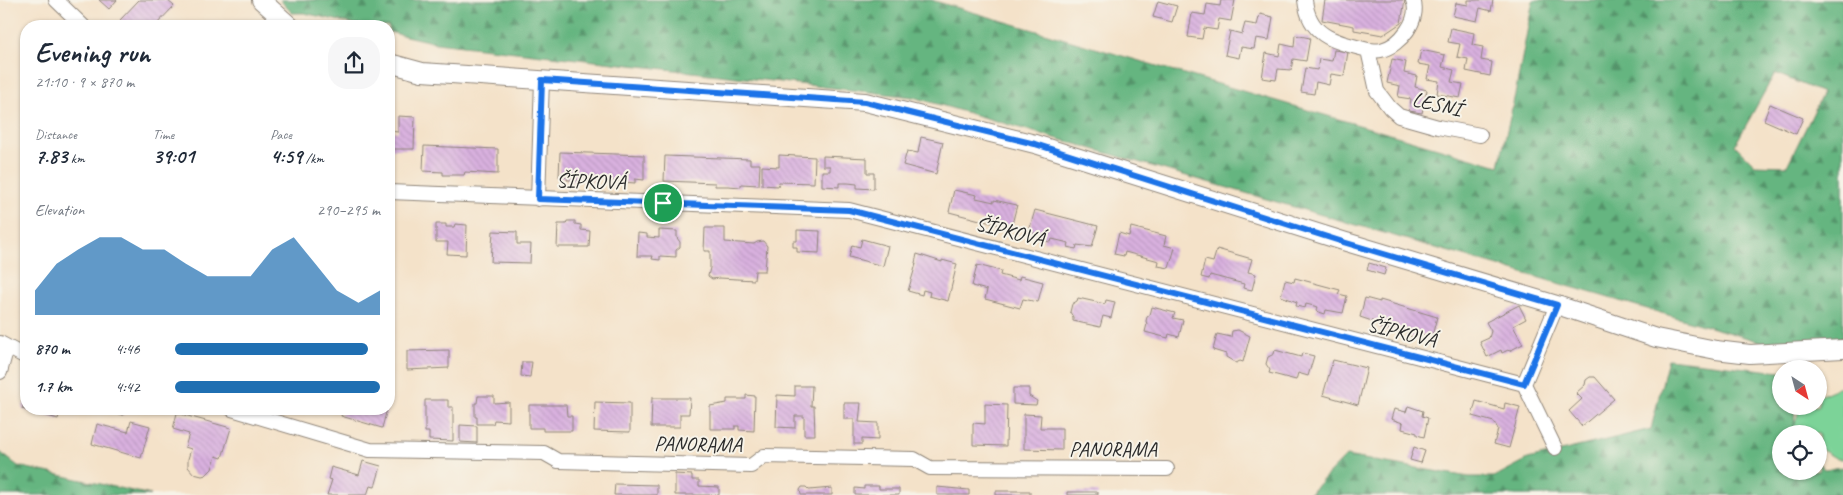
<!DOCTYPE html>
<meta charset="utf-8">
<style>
:root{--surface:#fff;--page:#f6f6f7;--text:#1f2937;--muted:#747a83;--accent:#1f6fb2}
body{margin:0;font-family:Caveat,sans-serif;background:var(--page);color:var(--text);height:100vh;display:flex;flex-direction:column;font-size:19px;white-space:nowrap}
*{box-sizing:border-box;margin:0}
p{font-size:16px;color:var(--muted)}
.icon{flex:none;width:28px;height:28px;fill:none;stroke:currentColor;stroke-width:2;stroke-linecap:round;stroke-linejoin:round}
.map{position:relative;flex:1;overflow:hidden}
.details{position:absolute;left:20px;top:20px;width:375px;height:395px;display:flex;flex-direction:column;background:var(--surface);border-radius:20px;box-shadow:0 1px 4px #0004}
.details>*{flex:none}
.needle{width:32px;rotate:144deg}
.controls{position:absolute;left:1772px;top:360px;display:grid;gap:10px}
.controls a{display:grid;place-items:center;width:55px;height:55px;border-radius:50%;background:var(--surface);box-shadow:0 1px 4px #0004;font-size:25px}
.pin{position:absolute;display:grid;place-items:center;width:42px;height:42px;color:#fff;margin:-21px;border:2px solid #fff;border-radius:50%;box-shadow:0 1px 5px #0007}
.round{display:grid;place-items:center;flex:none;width:52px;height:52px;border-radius:20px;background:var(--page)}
.headline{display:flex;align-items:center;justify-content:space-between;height:85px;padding:0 15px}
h1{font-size:28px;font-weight:800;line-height:38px}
.metrics{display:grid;grid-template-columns:repeat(3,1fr);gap:8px;height:85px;padding:5px 15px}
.metrics div{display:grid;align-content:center}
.metrics b{font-size:21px;font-weight:800}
.metrics small{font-size:14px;font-weight:400}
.metrics p{font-size:14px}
.chart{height:140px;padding:10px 15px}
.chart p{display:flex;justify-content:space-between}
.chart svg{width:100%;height:90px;margin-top:5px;fill:var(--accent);opacity:.7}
ul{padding:0 15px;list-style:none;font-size:16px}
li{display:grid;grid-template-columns:80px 60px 1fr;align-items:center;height:38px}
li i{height:12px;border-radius:6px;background:var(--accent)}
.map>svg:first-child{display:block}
.green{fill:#7cd398;stroke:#547f62}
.forest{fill:url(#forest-firs);stroke:#487056;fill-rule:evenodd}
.building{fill:url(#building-back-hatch)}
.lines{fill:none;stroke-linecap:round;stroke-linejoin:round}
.minor-casing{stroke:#90867a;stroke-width:16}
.tertiary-casing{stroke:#90867a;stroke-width:20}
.minor{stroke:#fff;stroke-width:14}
.tertiary{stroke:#fff;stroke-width:18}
.route-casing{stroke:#fff;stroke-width:10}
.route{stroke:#1a73e8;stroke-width:6}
.labels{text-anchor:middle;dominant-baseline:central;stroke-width:4;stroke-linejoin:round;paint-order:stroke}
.street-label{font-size:21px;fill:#2b2b2b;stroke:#f7f3e8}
</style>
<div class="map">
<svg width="1843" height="495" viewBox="0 0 1843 495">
<defs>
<pattern id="forest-firs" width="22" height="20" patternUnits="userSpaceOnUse" patternTransform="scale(1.25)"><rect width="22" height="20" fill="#65b580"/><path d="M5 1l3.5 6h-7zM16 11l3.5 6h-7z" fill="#539369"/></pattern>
<pattern id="building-back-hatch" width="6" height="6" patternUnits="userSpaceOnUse" patternTransform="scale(1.25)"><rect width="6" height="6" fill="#d9b1df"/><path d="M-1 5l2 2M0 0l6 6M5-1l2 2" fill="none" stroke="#ba98c0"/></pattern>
</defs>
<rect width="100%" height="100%" fill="#f7f3e8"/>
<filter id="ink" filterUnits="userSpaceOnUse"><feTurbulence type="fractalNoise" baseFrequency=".02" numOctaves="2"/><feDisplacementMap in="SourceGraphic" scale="10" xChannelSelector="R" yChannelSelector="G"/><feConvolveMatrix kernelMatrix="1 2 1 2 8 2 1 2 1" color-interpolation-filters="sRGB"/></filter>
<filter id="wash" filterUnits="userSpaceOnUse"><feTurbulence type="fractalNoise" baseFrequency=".0096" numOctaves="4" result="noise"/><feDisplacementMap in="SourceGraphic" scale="20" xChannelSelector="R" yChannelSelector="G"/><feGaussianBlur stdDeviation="1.12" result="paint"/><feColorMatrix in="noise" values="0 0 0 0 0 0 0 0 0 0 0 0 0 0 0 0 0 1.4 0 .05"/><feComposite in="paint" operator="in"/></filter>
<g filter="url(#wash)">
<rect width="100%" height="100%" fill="#f4e2c9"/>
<path class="green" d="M1843 386V459H1837L1819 448V434L1793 432 1800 406H1819V396Z"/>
<path class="forest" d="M280 0H931L1499 166 1516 90 1533 0H1843V337L1779 347 913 97 436 43 389 32V26H363L304 13H292ZM1775 73 1823 93 1787 166 1755 165 1735 145Z
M1668 359 1781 372V406H1795L1794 434H1781V471H1819V463L1824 469 1843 467V495H1308L1346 456 1469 477H1494L1528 459 1651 429Z
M0 452 18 466 151 495H0Z"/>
<g id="blocks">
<path class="building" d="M99 0H117L109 9Z
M139 0H167L174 6 155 26H127L120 20Z
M1221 0H1235L1231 21 1219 19 1217 30 1204 28 1202 39 1188 37 1192 13 1205 15 1207 4 1220 6Z
M1325 0H1405L1401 23 1383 35 1354 30V26L1322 20Z
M1468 0H1493L1491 11 1480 8 1477 21 1453 16 1456 3 1468 5Z
M1158 1 1177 6 1172 22 1153 17Z
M1260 14 1273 17 1269 40 1256 38 1254 49 1241 47 1239 58 1225 55 1230 31 1242 34 1245 23 1257 25Z
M1451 28 1474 33 1472 45 1483 47 1481 60 1492 62 1490 76 1466 71 1468 59 1457 57 1460 44 1448 42Z
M1295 35 1310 38 1306 61 1293 59 1291 70 1278 69 1276 80 1262 78 1266 53 1279 56 1281 44 1294 47Z
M1334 50 1348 52 1344 76 1331 74 1329 85 1316 82 1314 94 1301 92 1305 68 1317 70 1319 59 1332 61Z
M1421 50 1445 55 1442 67 1454 70 1451 82 1463 84 1460 98 1437 94 1439 81 1427 79 1430 66 1418 64Z
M1392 59 1406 62 1404 73 1417 76 1415 87 1427 90 1422 113 1409 111 1411 99 1398 97 1400 86 1387 83Z
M1770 104 1803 118 1796 134 1764 120Z
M398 116 415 117 414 149H389V131L398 132Z
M921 137 943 142 936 174 903 165 907 151 918 153Z
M424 146 498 149V174L465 172 464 175H443V172L423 171Z
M560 152 644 155V180L635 179V183L609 181 610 178H592V181L567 180 568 177H559Z
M779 155 815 157 814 183 779 182 778 186 762 185V166L779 167Z
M665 156 750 159V164H760L759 185 741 184V187L728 186H715V183L664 181Z
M823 156 867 158V173H874V189L857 188V184L848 183H839V187L822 186V171H830V166H823Z
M954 190 977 195 976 198 994 202V200L1017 205 1011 228 949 212Z
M1035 210 1098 226 1092 247 1077 245 1076 249 1068 247 1069 243 1052 239 1051 242 1043 241 1044 237 1029 231Z
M567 221H575V224L581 225V230L590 231 589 247H557L558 224H566Z
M436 224H446V227H454L455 224 467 225 466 255 447 254 448 242H436Z
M1131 227 1166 236 1164 245 1175 248 1169 268 1158 266 1159 261 1125 252 1124 256 1114 254 1119 233 1129 236Z
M705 228H725V242L754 244 757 242 763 241 767 246 765 271H755L754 280 720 278 712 279 708 276 710 268V251H704Z
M659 230 677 231V238L680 242V247L676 250V257L660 256V260L652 259 653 256H637L638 233 647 234V237L659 238Z
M797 230 820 231 819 253 797 252V247H793V241H797Z
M493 231 517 232V244H531L530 263 491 262Z
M862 239 888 246 883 266 849 257 852 245 860 247Z
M1217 249 1252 259 1248 272 1256 274 1252 290 1243 288 1244 284 1210 275 1209 279 1201 277 1205 260 1213 262Z
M917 254 942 262V260L957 264 948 301 929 296 930 292 923 290 922 295 908 291 916 264 915 263Z
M1369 263 1386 268 1384 275 1367 270Z
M977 265 1001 271 1000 275 1019 280 1020 276 1043 282 1038 302 1023 299 1020 308 985 299 987 290 972 286Z
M1295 278 1340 290 1338 294 1347 296 1343 313 1326 310 1325 314 1316 311 1318 307 1306 304 1305 308 1296 306 1297 302 1281 296 1285 280 1294 282Z
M1078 298 1105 304 1106 300 1115 302 1111 318 1103 316 1100 327 1073 321V317L1070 312 1072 304 1077 301Z
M1365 298 1380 302V300L1437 317 1432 336 1416 334 1415 338 1407 335 1408 331 1397 328 1389 326 1388 330 1379 328 1381 324 1360 317Z
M1519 305 1526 319 1513 326 1523 344 1509 351 1508 350 1502 353 1501 350 1487 357 1480 342 1489 338 1491 331 1486 322Z
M1152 307 1175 313 1173 318 1183 320 1179 337 1169 334 1168 338 1145 332 1147 324 1146 321 1147 317 1150 315Z
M1238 330 1250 336 1243 362 1240 361 1236 363 1226 357V354L1213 350 1217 334 1231 337 1232 331Z
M449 350V368L407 370V351Z
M1275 350 1301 357 1302 353 1314 356 1308 376 1298 373 1296 380 1269 373 1270 370 1266 364 1268 357 1274 354Z
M1333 360 1367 368 1358 405 1323 395Z
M522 362H532L530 377 521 376Z
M1590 377H1595L1614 399 1582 426 1569 411 1582 399 1576 393 1585 385 1586 380Z
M795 386H812L811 406H814L815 435H804V416H795V428L776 427 777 395 795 396Z
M1013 388H1029V396L1037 401 1036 405 1013 404Z
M746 395 755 396 754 431 739 430V426H735V429H710V406L727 403V399H746Z
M478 396H494V403L509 402V421L494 420 493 424H477V417H475V403H477Z
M652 398H690L689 414H680V427H651Z
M26 400V409H61L58 419 22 409Z
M425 400H448V407H453V441L429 440V432H425Z
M1476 401 1504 409 1505 403 1520 407 1509 448 1494 444 1498 429 1494 422 1472 416Z
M595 402 630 403V432L594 431Z
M844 403H861L859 422 878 423V440L862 439V444H854V419H844Z
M985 404 1007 405 1006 446 973 445V423L985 424Z
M529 405H566L567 416H572V431H543V428H529Z
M1408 406 1423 411 1422 416 1428 418 1424 437 1417 435V433L1402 429 1403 423 1391 419 1394 409 1406 412Z
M102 409H125L123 415Z
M343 409H387L382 428 341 416Z
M177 413 231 428 222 458 216 456 212 469 206 475 202 476 194 474 188 467V459L191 449 185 447 189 434 173 429Z
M1024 414 1041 415 1040 428H1062V450L1024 449Z
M131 421 150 426 141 458 92 444 97 424 128 432Z
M460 425 477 426V443L460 442Z
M1414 447 1425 451 1421 463 1410 460Z
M363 461 381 466 375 487 370 486 367 495H327L332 480 328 479 331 467 359 475Z
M675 474 692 475V480H699V486L719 487V495H675Z
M615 484 657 485V495H614Z
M864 486H879V489H899V495H855V488L864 489Z
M802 487H806L809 490 832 488V495H801L800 490Z
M937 487 969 490V495H937Z
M996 491H1030V495H996Z
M1067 492H1098V495H1067Z"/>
</g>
</g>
<g filter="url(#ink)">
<use href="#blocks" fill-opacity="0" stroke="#90867a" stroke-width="1"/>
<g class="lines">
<g class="minor-casing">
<path id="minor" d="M56 0 83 26
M1305 0C1309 38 1337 42 1368 50L1377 91 1390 108 1399 116 1438 127 1480 135
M1368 50C1372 50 1377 51 1381 50 1400 46 1421 19 1413 0
M389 192 849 210 1524 384 1557 305
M538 199 542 80
M0 343 26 357
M0 372 7 347
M1524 384 1555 448
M232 409 370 450 544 453 558 461 751 466 764 456 914 459 930 468 1167 469"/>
</g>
<g class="tertiary-casing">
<path id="tertiary" d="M261 0 290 26
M389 63 422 72 865 102 1035 144 1343 241 1557 305 1656 338 1716 350 1750 354 1843 349"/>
</g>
<use href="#minor" class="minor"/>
<use href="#tertiary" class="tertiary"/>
</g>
</g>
<g class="lines" filter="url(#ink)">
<g class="route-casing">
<path id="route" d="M542 80 865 102 1035 144 1343 242 1557 305 1524 384 849 210 538 199Z"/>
</g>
<use href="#route" class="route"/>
</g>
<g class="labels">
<g class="street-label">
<text transform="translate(1437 104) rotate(13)">LESNÍ</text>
<text transform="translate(591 181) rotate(2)">ŠÍPKOVÁ</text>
<text transform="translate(1010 231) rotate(14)">ŠÍPKOVÁ</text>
<text transform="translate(1402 332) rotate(14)">ŠÍPKOVÁ</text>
<text transform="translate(698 444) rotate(1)">PANORAMA</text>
<text x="1113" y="449">PANORAMA</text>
</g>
</g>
</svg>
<div class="controls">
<a><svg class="needle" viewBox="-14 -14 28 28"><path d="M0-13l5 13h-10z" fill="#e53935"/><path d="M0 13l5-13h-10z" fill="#747a83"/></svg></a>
<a><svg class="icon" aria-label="locate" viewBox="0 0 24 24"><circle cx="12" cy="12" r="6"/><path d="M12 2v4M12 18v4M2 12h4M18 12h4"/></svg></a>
</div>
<div class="pin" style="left:663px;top:203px;background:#1e9e55"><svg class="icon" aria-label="arrive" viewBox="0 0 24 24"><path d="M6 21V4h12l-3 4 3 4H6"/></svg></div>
<section class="details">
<div class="headline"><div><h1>Evening run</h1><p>21:10 · 9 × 870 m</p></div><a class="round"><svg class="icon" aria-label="share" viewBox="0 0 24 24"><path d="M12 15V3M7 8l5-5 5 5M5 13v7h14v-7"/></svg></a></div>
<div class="metrics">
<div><p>Distance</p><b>7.83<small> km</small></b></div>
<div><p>Time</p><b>39:01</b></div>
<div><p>Pace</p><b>4:59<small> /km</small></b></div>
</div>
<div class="chart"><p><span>Elevation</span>290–295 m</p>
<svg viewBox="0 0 160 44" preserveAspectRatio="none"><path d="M0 44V32L10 19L20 12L30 6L40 6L50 12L60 12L70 19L80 25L90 25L100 25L110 12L120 6L130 19L140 32L150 38L160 32V44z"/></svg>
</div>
<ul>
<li><b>870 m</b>4:46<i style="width:94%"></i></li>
<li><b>1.7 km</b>4:42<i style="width:100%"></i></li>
</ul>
</section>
</div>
